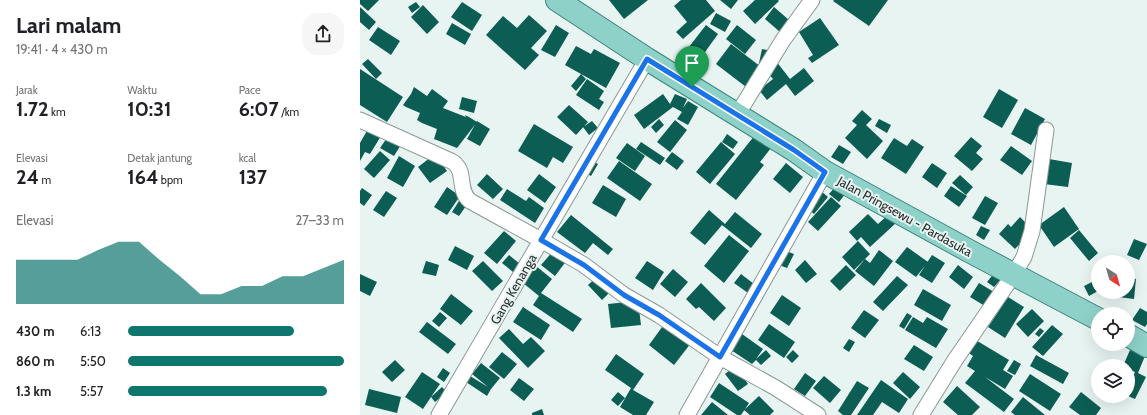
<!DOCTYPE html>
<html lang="id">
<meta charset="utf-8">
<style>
:root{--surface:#fff;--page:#f6f6f6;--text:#202124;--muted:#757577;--accent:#0f766e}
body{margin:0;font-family:Cabin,sans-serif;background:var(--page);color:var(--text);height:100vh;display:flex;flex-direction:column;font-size:15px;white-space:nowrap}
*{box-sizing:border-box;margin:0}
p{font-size:13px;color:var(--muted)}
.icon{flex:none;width:22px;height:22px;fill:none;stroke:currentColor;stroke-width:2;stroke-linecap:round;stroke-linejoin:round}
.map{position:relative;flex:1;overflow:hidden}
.details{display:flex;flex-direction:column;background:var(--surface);width:360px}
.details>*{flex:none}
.needle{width:26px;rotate:143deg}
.controls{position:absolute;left:731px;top:255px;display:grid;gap:8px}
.controls a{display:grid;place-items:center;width:44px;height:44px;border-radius:50%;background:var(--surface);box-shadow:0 4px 16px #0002;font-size:20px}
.pin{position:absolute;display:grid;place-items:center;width:34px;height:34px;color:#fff;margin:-41px -17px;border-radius:50% 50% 50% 0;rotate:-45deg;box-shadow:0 0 4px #0007}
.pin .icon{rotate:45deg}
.round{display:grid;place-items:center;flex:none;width:42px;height:42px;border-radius:16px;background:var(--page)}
.overview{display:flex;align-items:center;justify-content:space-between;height:68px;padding:0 16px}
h1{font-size:22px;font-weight:700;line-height:30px}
.metrics{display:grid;grid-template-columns:repeat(3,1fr);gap:6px;height:68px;padding:4px 16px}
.metrics div{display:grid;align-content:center}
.metrics b{font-size:20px;font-weight:700}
.metrics small{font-size:11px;font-weight:400}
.metrics p{font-size:11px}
.chart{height:112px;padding:8px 16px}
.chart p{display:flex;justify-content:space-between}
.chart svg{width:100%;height:72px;margin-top:4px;fill:var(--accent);opacity:.7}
ul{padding:0 16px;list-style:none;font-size:13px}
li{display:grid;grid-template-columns:64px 48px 1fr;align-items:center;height:30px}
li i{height:10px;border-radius:5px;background:var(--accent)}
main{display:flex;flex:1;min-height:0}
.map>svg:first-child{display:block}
.building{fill:#0c5d53}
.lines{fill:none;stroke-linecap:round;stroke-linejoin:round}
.minor-casing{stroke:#8c9895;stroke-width:17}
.primary-casing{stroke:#3b857a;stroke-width:24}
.minor{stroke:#fff;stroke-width:15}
.primary{stroke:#8ed1c8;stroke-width:22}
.route-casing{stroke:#fff;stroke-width:8}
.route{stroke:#1a73e8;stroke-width:5}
.labels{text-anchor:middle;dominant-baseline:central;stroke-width:4;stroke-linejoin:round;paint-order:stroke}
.street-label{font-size:13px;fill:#2b302f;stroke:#e7f4f2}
</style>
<main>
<section class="details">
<div class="overview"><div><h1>Lari malam</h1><p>19:41 · 4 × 430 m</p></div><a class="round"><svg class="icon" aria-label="share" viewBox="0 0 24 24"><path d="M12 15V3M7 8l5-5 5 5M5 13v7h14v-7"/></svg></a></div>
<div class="metrics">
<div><p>Jarak</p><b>1.72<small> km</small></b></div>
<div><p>Waktu</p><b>10:31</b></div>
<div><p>Pace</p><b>6:07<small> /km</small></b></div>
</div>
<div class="metrics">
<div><p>Elevasi</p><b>24<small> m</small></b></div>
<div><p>Detak jantung</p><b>164<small> bpm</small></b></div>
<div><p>kcal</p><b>137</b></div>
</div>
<div class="chart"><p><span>Elevasi</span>27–33 m</p>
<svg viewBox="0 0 160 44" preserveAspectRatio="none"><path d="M0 44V17L10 17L20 17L30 17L40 11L50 6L60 6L70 17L80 27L90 38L100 38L110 33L120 33L130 27L140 27L150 22L160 17V44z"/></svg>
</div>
<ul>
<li><b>430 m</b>6:13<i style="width:77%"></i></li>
<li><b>860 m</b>5:50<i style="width:100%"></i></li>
<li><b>1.3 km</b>5:57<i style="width:92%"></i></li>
</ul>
</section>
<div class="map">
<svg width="787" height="415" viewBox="0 0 787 415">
<rect width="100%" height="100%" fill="#e7f4f2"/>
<path class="building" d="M0 0H19L8 11 0 4Z
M249 0H288L264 19Z
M321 0H346L355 11 323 39 316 32 327 22 314 6Z
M360 0H378L371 9Z
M395 0H418L419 1 395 24 383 11Z
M474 0H528L509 26 473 1Z
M56 2 60 7 52 13 48 7Z
M102 2 122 15 112 31 91 17Z
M63 5 79 22 67 34 51 17Z
M0 7 16 22 9 30 0 22Z
M414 7 429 20 420 32 405 19Z
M356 13 371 21 365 32 350 24Z
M169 15 187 31 171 48 179 55 165 70 126 35 143 16 157 28Z
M460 18 479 45 452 63 448 58 453 55 439 32Z
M92 23 111 34 105 45 86 34Z
M196 25 209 33 195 57 181 50Z
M346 25 358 34 335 66 322 56Z
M377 25 396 40 385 54 366 39Z
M18 27 40 41 31 55 9 40Z
M371 44 405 70 416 61 430 79 444 68 454 81 435 96 426 84 407 100 399 90 413 79 405 70 390 90 356 64Z
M216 46 231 54 234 49 260 63 246 88 205 65Z
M402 49 412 51 408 65 399 63Z
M8 59 22 73 16 79 2 64Z
M0 69 43 97 27 122 0 105Z
M221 74 226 79 216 91 211 86Z
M227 79 244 91 239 99 244 102 239 110 216 95Z
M54 87 67 96 72 89 88 101 83 108 106 117 105 115 109 117 117 122 97 148 74 139 77 129 62 123 57 120 60 113 46 107 43 105 51 94Z
M639 89 658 100 642 128 623 117Z
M303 94 310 104 315 94 327 99 323 108 328 101 338 107 328 125 317 119 322 112 313 107 284 129 274 115Z
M102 97 117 101 114 113 99 109Z
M209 105 228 122 216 135 197 117Z
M665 108 685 119 671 145 651 134Z
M502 110 512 119 506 125 523 141 507 159 485 138 497 125 492 121Z
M299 119 304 125 296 133 291 127Z
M519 119 531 125 527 133 515 126Z
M315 120 327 130 310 152 297 142Z
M117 121 130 129 120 146 107 139Z
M232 121 238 128 229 135 223 127Z
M174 124 213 147 203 163 193 157 187 168 158 151Z
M8 129 21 136 10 154 5 152 0 161V143Z
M367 134 378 142 373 149 362 142Z
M29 135 42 143 34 156 20 148Z
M395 135 411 148 400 162 404 165 376 200 356 184Z
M611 137 622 146 616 153 623 159 612 171 594 156Z
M534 138 547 146 552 139 564 147 546 174 521 158Z
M281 142 305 158 300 165 276 149Z
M361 142 375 154 350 184 336 172Z
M267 143 285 156 275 171 256 158Z
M479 145 491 152 483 164 471 157Z
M651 146 672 161 662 175 640 160Z
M20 151 30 160 14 178 4 169Z
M312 152 324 161 317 170 305 161Z
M75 154 87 171 70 183 58 167Z
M39 156 55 166 43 187 27 178Z
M689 159 712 163 708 187 684 184Z
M231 160 238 164 231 176 224 172Z
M259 161 292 184 280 201 247 178Z
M426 163 443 177 430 193 413 179Z
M572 163 587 173 577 188 562 177Z
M127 174 143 189 133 199 117 185Z
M179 174 196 187 185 203 167 190Z
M600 175 613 187 606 195 592 183Z
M243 185 266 199 256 217 232 203Z
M476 186 486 193 479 202 469 194Z
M591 186 607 196 599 207 584 196Z
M87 187 100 196 87 215 74 207Z
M2 188 12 195 4 206 0 203V191Z
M147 189 166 201 169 197 184 208 175 223 140 200Z
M26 191 37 198 24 217 13 210Z
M461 191 468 197 454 214 447 208Z
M625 196 638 203 625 225 612 218Z
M471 197 481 206 458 231 448 222Z
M99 201 106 206 99 216 92 212Z
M704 207 719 229 694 247 679 225Z
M349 210 365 224 375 212 402 234 391 248 362 225 345 245 330 233Z
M508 214 518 224 529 214 537 222 510 247 501 237 497 241 489 232Z
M211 215 253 249 248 255 233 243 225 253 197 232Z
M660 217 673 230 655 249 639 234 648 224 651 227Z
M621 226 630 230 624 240 616 235Z
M719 230 738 253 729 261 710 238Z
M144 231 156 241 137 264 124 253Z
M369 235 389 251 364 283 344 266Z
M774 239 787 244 779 260 767 255Z
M498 241 510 254 494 270 482 257Z
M95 246 114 256 107 270 88 260Z
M547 247 568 262 556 277 535 262Z
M194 250 207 260 195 276 181 265Z
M519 250 533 261 514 286 495 271 505 259 510 263Z
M426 251 434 254 427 268 419 265Z
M149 255 160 264 153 272 142 263Z
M572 255 585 263 572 283 559 275Z
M445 260 457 274 446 283 435 270Z
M66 261 79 265 76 276 62 273Z
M123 261 143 281 132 291 112 271Z
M287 261 304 272 293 290 275 278Z
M486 265 496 275 480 291 470 281Z
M598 265 613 277 604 289 589 277Z
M176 266 192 279 181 293 222 319 213 332 173 305 179 296 163 283Z
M313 269 328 282 315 297 300 284Z
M635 272 642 278 634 287 627 282Z
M0 274 17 282 10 296 0 291Z
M381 274 394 284 388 293 374 283Z
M239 275 252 290 242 300 228 285Z
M537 276 548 285 523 311 513 302Z
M768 278 776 279 774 299 758 297 759 292H768Z
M736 280 738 285V291L729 296 724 286Z
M341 283 366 308 354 321 339 307 336 309 326 299Z
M619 283 634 292 625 306 610 297Z
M563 289 591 305 582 321 554 305Z
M91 294 113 311 101 325 80 309Z
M422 295 441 308 429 326 410 313Z
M648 297 664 307 645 338 628 327Z
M278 301 281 325 251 328 248 304Z
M163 307 190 325 181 340 153 322Z
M780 308 787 312V324L785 327 772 320Z
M672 309 684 321 668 337 656 324Z
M504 310 519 320 505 338 491 328Z
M80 312 87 318 79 327 72 321Z
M547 313 552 316 544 329 539 326Z
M553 317 563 323 567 317 588 329 576 348 545 330Z
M67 322 96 344 88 354 59 332Z
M305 323 331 343 314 365 289 345Z
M409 324 435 342 424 358 398 340Z
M692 325 703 334 683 356 672 347Z
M680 328 684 331 679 337 675 334Z
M149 329 163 344 171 337 185 351 168 368 139 338Z
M382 334 403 349 396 359 406 350 411 356 401 365 396 360 392 364 371 350Z
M489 339 495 342 489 352 483 348Z
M614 339 649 360 643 370 653 376 645 389 625 377 654 399 644 412 605 383 615 371 607 366 613 356 606 351Z
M554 345 573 357 564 371 544 359Z
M433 350 439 356 432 363 426 357Z
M770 350 785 356 778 373 786 377 775 399 768 396V387L775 372 768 369V366H763Z
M142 352 157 364 144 379 129 367Z
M256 354 284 374 273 390 294 402 286 415H273L260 407 271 388 245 370Z
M676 355 709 373 703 384 670 366Z
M35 360 45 370 32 382 22 372Z
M654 360 661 364 655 375 647 371Z
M121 363 140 378 131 389 127 396 106 382 110 376 128 387 112 374Z
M375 366 388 384 378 391 365 374Z
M83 368 90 373 84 382 77 377Z
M62 372 80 384 71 397 82 387 87 392 75 402 71 397 63 409 45 397Z
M543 372 560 387 550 399 533 383Z
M445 373 456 381 445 396 434 389Z
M670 374 701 394 690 411 659 391Z
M464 376 481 390 470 403 453 388Z
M159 378 174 389 164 401 150 390Z
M521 380 548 399 539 413 522 402 513 415H497Z
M497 381 509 388 491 415H483L478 411Z
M359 383 389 403 381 415H377L350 397Z
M597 386 620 407 612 415H598L583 402Z
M9 389 41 397 37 413 5 405Z
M258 392 265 398 258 406 251 400Z
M721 392 741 408 736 415H720L709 407Z
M399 396 414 411 410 415H390L384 410Z
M663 397 685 415H655L651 412Z
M352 402 368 415H341Z
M182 409 184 415H172V413Z"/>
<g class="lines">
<g class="minor-casing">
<path id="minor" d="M377 115 423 40 452 0
M0 120 91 161C93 162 95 163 96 165 105 173 98 191 110 201L181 240 224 265 264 295 299 315 360 357 416 388 458 415
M79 415 287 59
M327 415 465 172
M561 415 595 360 654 274 664 257 672 231 686 130"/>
</g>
<g class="primary-casing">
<path id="primary" d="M197 0 287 59 434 150 465 172 611 252 738 319
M768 335 787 346"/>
</g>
<use href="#minor" class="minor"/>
<use href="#primary" class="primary"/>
</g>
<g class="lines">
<g class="route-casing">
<path id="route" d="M287 59 434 150 465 172 360 357 299 315 264 295 224 265 181 240Z"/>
</g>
<use href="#route" class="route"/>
</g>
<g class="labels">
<g class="street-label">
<text transform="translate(545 216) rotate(29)">Jalan Pringsewu - Pardasuka</text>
<text transform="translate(153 289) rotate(-60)">Gang Kenanga</text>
</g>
</g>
</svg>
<div class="controls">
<a><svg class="needle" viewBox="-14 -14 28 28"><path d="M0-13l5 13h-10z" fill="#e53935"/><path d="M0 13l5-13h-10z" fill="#757577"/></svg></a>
<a><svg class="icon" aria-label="locate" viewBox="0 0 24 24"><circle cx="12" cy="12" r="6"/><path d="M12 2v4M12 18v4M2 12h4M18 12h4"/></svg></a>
<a><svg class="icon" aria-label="layers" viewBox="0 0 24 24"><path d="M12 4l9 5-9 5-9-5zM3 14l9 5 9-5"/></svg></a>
</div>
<div class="pin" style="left:332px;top:87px;background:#1e9e55"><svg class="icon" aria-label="arrive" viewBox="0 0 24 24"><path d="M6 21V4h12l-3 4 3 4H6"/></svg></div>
</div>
</main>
